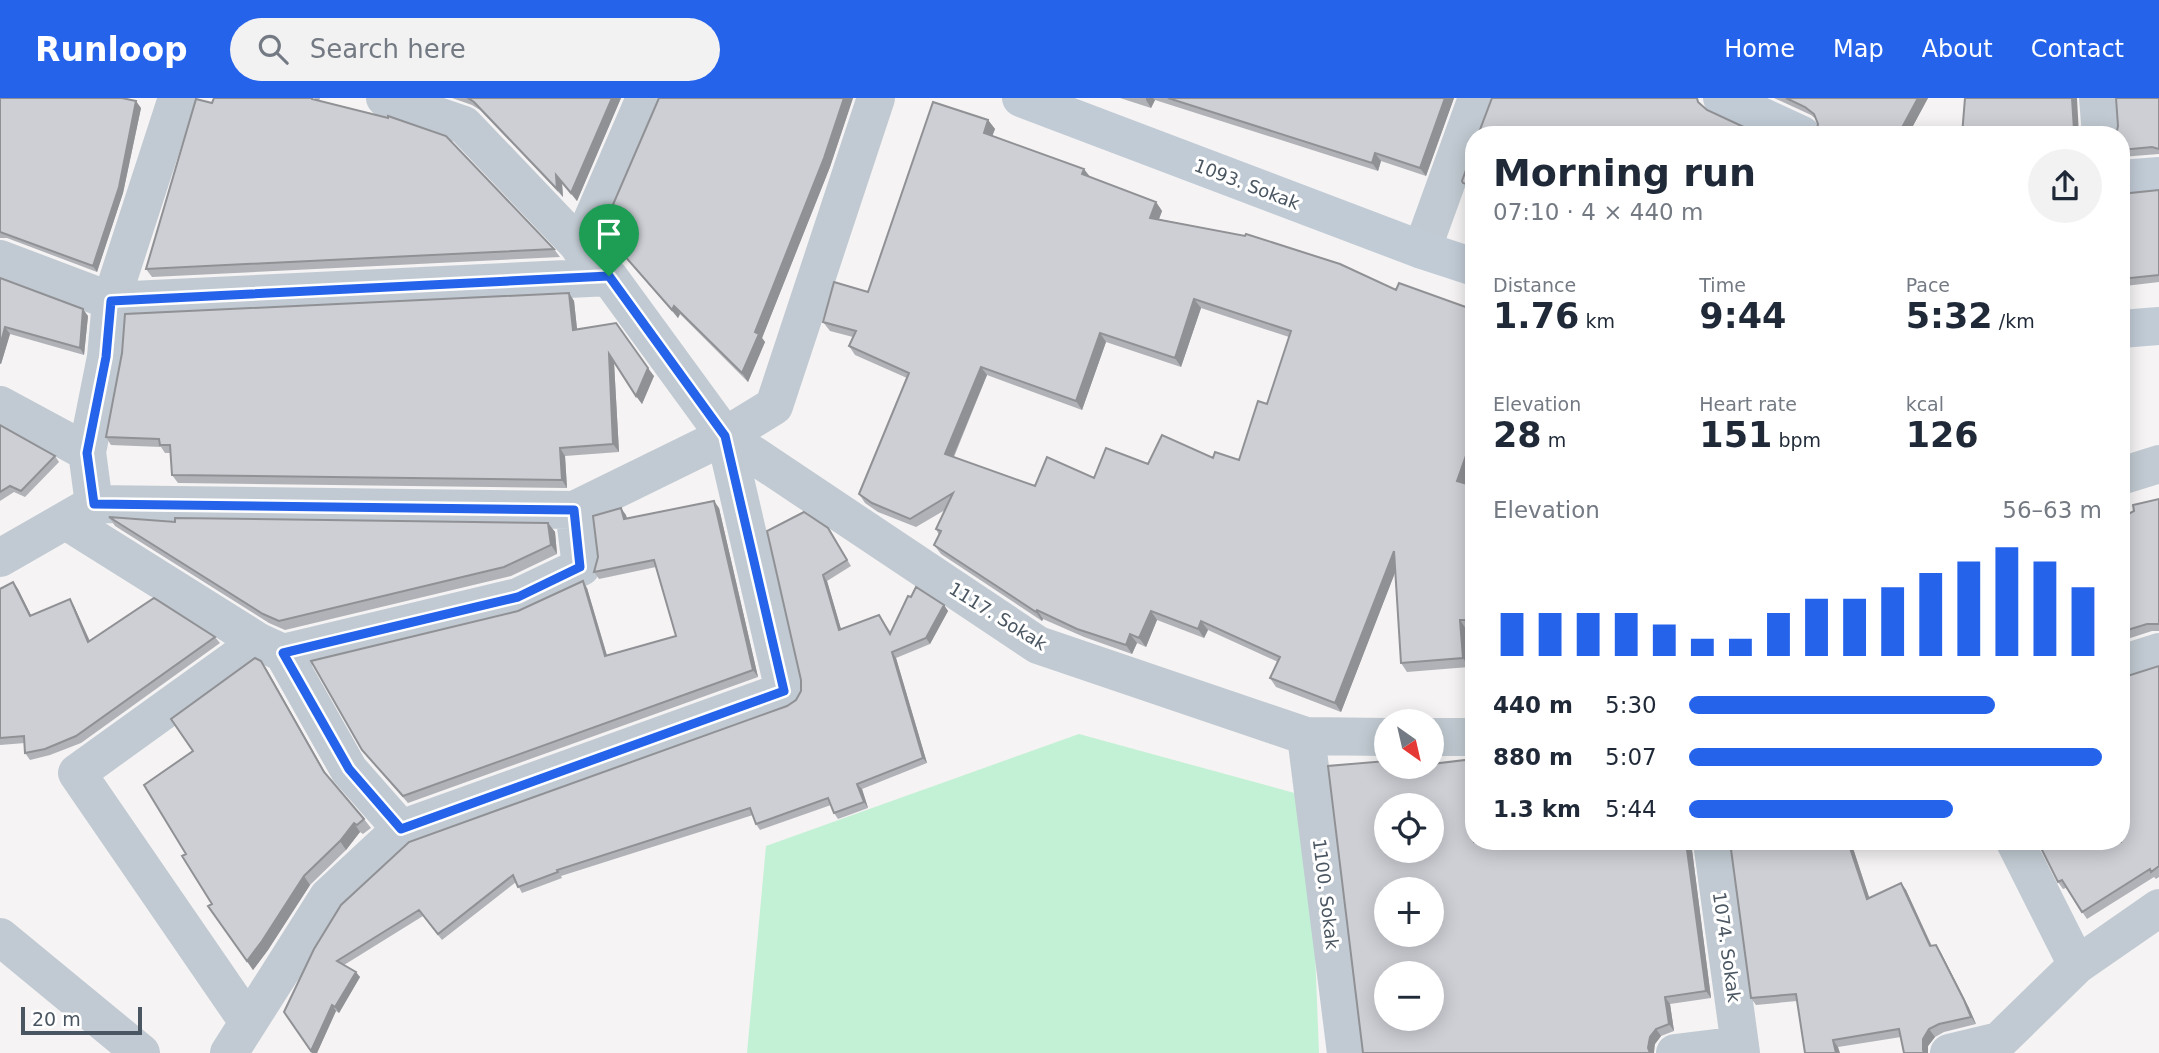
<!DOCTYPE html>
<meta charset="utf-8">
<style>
:root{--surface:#fff;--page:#f2f2f3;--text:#1f2937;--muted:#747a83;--accent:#2563eb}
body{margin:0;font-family:"DejaVu Sans",sans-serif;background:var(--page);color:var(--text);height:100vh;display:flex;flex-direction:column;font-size:26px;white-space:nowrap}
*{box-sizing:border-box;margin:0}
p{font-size:23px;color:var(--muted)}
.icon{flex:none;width:38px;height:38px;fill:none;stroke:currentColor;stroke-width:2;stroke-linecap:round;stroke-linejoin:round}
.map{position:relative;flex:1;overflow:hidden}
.panel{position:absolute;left:1465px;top:28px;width:665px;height:724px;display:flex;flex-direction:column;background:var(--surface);border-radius:28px;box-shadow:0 4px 18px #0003}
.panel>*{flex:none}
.needle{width:46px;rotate:146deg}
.fabs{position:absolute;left:1374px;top:611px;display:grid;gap:14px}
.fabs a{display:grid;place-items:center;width:70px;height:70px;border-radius:50%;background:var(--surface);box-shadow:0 4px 18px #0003;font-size:35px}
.scale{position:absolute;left:21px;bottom:18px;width:121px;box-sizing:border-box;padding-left:7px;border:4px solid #4a5661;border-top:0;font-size:19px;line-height:24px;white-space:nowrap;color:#4a5661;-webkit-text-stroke:5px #fff;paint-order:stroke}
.pin{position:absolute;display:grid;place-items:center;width:60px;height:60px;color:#fff;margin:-72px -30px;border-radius:50% 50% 50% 0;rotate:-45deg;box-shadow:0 0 7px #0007}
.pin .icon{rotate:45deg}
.round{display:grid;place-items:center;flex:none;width:74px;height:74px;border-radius:37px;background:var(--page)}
.headline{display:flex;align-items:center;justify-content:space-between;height:119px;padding:0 28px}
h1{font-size:38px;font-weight:700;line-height:52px}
.stats{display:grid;grid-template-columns:repeat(3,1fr);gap:10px;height:119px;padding:7px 28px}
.stats div{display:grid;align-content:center}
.stats b{font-size:35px;font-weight:700}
.stats small{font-size:19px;font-weight:400}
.stats p{font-size:19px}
.chart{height:196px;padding:14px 28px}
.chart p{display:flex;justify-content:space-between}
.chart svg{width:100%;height:126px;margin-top:7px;stroke:var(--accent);stroke-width:6}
ul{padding:0 28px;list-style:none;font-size:23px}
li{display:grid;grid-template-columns:112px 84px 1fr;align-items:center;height:52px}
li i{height:18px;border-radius:9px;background:var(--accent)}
header{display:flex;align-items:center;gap:42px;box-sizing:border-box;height:98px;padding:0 35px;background:var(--accent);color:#fff}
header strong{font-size:33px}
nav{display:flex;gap:38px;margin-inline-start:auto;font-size:24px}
.search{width:490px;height:63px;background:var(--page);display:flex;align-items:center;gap:18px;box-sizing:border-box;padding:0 24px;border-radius:38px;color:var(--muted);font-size:26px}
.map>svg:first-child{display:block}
.green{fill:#c3f1d5}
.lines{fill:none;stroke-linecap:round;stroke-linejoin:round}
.street{stroke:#c1cad2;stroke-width:38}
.secondary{stroke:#c1cbd6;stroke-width:38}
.wall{fill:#b0b2b7;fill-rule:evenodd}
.shaded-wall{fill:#909195}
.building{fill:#cdcfd5;stroke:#909195;stroke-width:2;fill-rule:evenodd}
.route-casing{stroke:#fff;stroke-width:14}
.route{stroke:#2563eb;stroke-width:9}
.labels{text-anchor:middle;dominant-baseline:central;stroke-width:6;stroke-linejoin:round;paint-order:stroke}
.street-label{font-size:18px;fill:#4a5661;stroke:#fff}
</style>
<header>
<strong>Runloop</strong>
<div class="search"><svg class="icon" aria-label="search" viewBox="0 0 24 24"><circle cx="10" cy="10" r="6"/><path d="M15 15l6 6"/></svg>Search here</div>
<nav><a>Home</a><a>Map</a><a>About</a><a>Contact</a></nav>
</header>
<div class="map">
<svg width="2159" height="955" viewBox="0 0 2159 955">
<rect width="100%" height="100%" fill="#f5f3f3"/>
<path class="green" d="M1079 636 1309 699 1319 955H747L766 748Z"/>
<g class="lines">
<path class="street" d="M2098 0 2101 37
M580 150 645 0
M1422 152 1477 0
M0 161 111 203 609 179
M0 307 87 354
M725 338 1038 547 1306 638 1386 639
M2121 378 2159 366
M94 406 87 354 106 259 111 203 177 0
M66 423 259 544
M0 460 94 406 574 412 725 338 774 308 876 0
M283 555 518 499 581 469 574 412
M2121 566 2159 554
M1306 638 1346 955
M1432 639H1474
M1712 744 1741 955
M2015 744 2077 867
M0 839 141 955
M248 924 77 675 259 544 283 555 349 672 401 731
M229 955 328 799 401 731 784 593 725 338 609 179 464 27 385 0
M1675 955 1740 947
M1949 955 1999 943 2077 867 2159 810"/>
<path class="secondary" d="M1021 0 1422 152 1474 169
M1722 0 1802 37
M2121 81 2159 78
M2121 231 2159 228"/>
</g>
<path class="wall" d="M0 0 141 10 123 95 97 174 7 140H0Z
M320 0 319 3 554 151 560 159 152 179 146 171 212 5Z
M452 0H621L577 103 562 85 563 99 480 12 472 7Z
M659 0H853L830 69 762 240 765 244 748 284 680 216 678 220 608 140 602 132Z
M1120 0H1454L1426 78 1381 63 1378 73 1155 2 1151 10Z
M1774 0H1928L1908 37H1816L1818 26 1816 21 1811 17Z
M2159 0V56L2121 59V37L2118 28Z
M988 22 995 31 992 38 1090 79 1156 104 1162 113 1159 121 1245 138 1466 386 1474 388V531H1466L1469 569 1407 574 1401 565 1395 474 1341 614 1276 589 1270 580 1278 564 1208 532 1204 540 1157 522 1146 549 1137 545 1132 556 1084 539 1043 521 1042 523 941 456 934 447 939 437 936 431 945 412 916 429 878 414 865 405 859 396 907 280 855 257 849 248 853 239 830 233 823 224 868 194ZM1201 210 1289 239 1267 306 1239 362 1213 360 1148 366 1094 380 1035 388 954 359 987 277 1082 312 1106 244 1181 269Z
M1474 50V94L1469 93 1462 83Z
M2159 92V184L2125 188V192H2121V96Z
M0 180 88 218 84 257 10 236 1 266H0Z
M569 195 574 203 577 231 654 278 642 306 614 265 619 354 565 358 567 390 178 385 172 377 170 355H165L161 349 111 347 106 339Z
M0 327 55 358 59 364 25 399 14 394 0 403Z
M2159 401V533H2152L2121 543V420Z
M719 410 758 579 408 705 362 652 518 513 587 490 607 557 676 538 656 469 599 481 594 474 626 417 627 420Z
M109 419 175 424 548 425 555 434 557 456 511 478 285 532 269 525 115 428Z
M828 430 851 468 827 483 841 531 883 523 891 535 911 499 944 507 948 513 930 546 896 560 927 665 862 691 868 710 838 721 834 715 831 707 760 732 756 726 753 717 561 778 562 780 522 795 516 784 442 842 423 818 344 867 360 879 339 915 336 913 317 955H312L284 914 314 851 787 608 796 602 801 593Z
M13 484 18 491 31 518 70 501 74 508 90 543 215 539 220 545 81 645 50 657 30 662 25 655V645L0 647V491Z
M261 563 267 572 327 678 364 721 371 730 363 736 360 734 346 752 310 787 268 852 253 872 208 808 212 806 186 756Z
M2159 568V779L2156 781 2154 779 2087 821 2066 790 2063 791 2058 784Z
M1474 744H1691L1711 900 1670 906 1674 933 1661 938 1655 946Z
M1730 744H1851L1869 800 1901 785 1906 792 1932 848 1936 847 1941 855 1969 910 1976 926 1944 934 1935 939 1928 948V955H1904L1901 939 1838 949 1797 903 1756 907 1751 900Z"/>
<path class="shaded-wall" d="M612 0H621L577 103 571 95Z
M844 0H853L830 69 762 240 765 244 748 284 742 275 755 234Z
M1146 0H1153L1155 2 1151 10 1146 2Z
M1445 0H1454L1426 78 1420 70Z
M1918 0H1928L1908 37H1898Z
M2072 0H2077L2079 37H2076L2074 32Z
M136 3 141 10 123 95 97 174 93 168Z
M988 22 995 31 990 44 984 35Z
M1375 55 1381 63 1378 73 1372 65Z
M1084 71 1091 80 1082 76Z
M556 77 562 85 563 99 557 91Z
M1156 104 1162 113 1156 129 1150 120Z
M569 195 574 203 578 240 573 232Z
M1194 201 1201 210 1181 269 1175 260Z
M674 208 680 216 678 220 672 212Z
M83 211 88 218 84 257 80 250Z
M5 229 10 236 1 266 0 265V248Z
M1100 235 1106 244 1082 312 1076 303Z
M609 256 614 264 619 354 613 346Z
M981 269 987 277 951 364 945 356Z
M648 270 654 278 642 306 636 298Z
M1474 335V362L1464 392 1457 383Z
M560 350 565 358 567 390 562 382Z
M714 403 719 410 758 579 753 572Z
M621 410 626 417 628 428 624 421Z
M548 425 555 434 557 456 551 447Z
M1394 453 1400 462 1341 614 1335 605Z
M823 477 827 483 843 538 839 532Z
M583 483 587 490 609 565 605 558Z
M13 484 18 491 35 525 30 518Z
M70 501 74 508 93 551 88 544Z
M944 507 948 513 930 546 926 540Z
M1037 512 1043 521 1042 523 1036 514Z
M1151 513 1157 522 1146 549 1139 540Z
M1460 522 1466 531 1469 569 1463 560Z
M1201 523 1208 532 1204 540 1198 531Z
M1130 536 1137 545 1132 556 1126 547Z
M892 554 896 560 927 665 923 660Z
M261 563 267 572 330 683 324 674Z
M857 686 862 691 868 710 864 704Z
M354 725 360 734 346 752 340 743Z
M1686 744H1691L1711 900 1706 893Z
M1848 744H1851L1872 808 1867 801Z
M304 778 310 787 268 852 253 872 247 863Z
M1901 785 1906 792 1935 856 1930 848Z
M1936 847 1941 855 1969 910 1976 926 1971 919Z
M356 874 360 879 339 915 335 909Z
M1665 899 1670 906 1674 933 1669 926Z
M332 907 336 913 317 955H312L311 953Z
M1656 931 1661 938 1655 946 1654 955H1650L1648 950 1650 939Z
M1929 931 1935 939 1928 948V955H1924L1923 952V941Z
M1833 942 1838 949 1840 955H1836Z"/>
<path class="building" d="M0 0H122L136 3 119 89 93 168 0 134Z
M214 0H312V1L388 20V18L446 38 554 151 146 171 196 1 212 5Z
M468 0H612L571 95 556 77 557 91 474 4Z
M659 0H844L824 60 755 234 759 236 742 275 674 208 672 212 602 132Z
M1168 0H1445L1420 70 1375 55 1372 65Z
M1492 0H1697L1698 4 1707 12 1761 37H1478Z
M1786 0H1918L1898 37H1816L1818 26 1814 16 1805 9Z
M1965 0H2072L2074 32 2076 37H1962Z
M2116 0H2159V51L2152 49 2121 52V37H2116L2118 28Z
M933 4 988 22 984 35 1084 71 1082 76 1156 104 1150 120 1245 138 1246 136 1340 166 1396 192 1399 185 1474 212V335L1457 383 1474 388V522H1460L1463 560 1401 565 1394 453 1335 605 1270 580 1280 559 1201 523 1198 531 1151 513 1139 540 1130 536 1126 547 1077 531 1037 512 1036 514 934 447 941 433 936 431 953 395 910 421 872 405 859 396 909 275 849 248 856 233 823 224 834 184 868 194ZM1194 201 1291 233 1267 306 1258 303 1239 362 1215 354 1213 360 1162 337 1148 366 1106 350 1094 380 1047 359 1035 388 945 356 981 269 1076 303 1100 235 1175 260Z
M1474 50V88L1463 85 1462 83Z
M2159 92V177L2121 181V96Z
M0 180 83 211 80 250 5 229 0 248Z
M569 195 573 232 616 225 648 270 636 298 609 256 613 346 560 350 562 382 172 377 170 347H160L159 341 106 339 122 255 125 216Z
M0 327 55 358 21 393 10 388 0 394Z
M2159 401V526H2147L2121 534V420L2134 413 2133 407Z
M714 403 753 572 403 698 362 652 311 563 518 513 583 483 605 558 676 538 654 462 594 474 598 459 593 418 621 410 624 421Z
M804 414 828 430 847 462 823 477 839 532 879 517 890 536 908 498 911 499 916 489 944 507 926 540 892 554 923 660 857 686 864 704 834 715 828 700 756 726 750 710 557 772 558 774 518 789 513 777 438 836 419 812 337 863 356 874 335 909 332 907 311 953 284 914 314 851 341 807 409 744 787 608 796 602 801 593V582L767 433Z
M109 419 175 424V420L548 425 551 447 504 469 279 523 263 516Z
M13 484 30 518 70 501 88 544 154 500 215 539 76 638 45 651 25 655 24 638 0 640V491Z
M255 560 261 563 324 674 364 721 357 727 354 725 340 743 304 778 262 843 247 863 208 808 212 806 182 758 186 756 144 687 193 653 171 621Z
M2159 568V768L2151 774 2150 771 2082 814 2062 782 2058 784 2038 744H2121V580Z
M1474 661V744H1686L1706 893 1665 899 1669 926 1656 931 1650 939 1648 950 1650 955H1363L1328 668 1386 663V668H1432V666ZM1386 707H1432V752H1386ZM1386 791H1432V836H1386ZM1386 875H1432V920H1386Z
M1730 744H1848L1867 801 1901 785 1930 848 1936 847 1964 902 1971 919 1939 926 1929 931 1923 941V952L1924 955H1904L1899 931 1833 942 1836 955H1805L1796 896 1751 900Z"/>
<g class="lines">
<g class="route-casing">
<path id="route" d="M609 178 725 338 784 593 401 731 349 671 283 555 518 499 580 469 574 412 94 406 87 355 106 259 111 203Z"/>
</g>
<use href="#route" class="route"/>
</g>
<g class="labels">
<g class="street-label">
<text transform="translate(1247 86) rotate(21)">1093. Sokak</text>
<text transform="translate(998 518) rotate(32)">1117. Sokak</text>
<text transform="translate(1326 796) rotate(83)">1100. Sokak</text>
<text transform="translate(1727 849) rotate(82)">1074. Sokak</text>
</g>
</g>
</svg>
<div class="fabs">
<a><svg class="needle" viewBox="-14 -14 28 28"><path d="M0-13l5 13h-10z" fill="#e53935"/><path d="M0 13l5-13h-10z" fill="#747a83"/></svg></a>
<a><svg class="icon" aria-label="locate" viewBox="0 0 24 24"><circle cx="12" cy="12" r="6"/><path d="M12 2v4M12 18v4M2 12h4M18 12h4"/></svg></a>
<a>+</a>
<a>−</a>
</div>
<div class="scale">20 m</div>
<div class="pin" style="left:609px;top:178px;background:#1e9e55"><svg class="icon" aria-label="arrive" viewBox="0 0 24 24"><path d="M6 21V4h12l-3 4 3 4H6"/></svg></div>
<section class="panel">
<div class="headline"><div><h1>Morning run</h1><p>07:10 · 4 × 440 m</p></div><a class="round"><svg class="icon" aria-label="share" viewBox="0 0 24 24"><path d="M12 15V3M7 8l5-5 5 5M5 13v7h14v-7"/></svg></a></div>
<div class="stats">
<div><p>Distance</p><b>1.76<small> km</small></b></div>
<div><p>Time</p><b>9:44</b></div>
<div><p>Pace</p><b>5:32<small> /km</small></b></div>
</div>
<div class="stats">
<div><p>Elevation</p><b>28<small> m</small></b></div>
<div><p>Heart rate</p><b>151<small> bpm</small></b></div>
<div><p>kcal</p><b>126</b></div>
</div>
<div class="chart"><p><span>Elevation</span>56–63 m</p>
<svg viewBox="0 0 160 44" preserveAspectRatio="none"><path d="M5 44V29M15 44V29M25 44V29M35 44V29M45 44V33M55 44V38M65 44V38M75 44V29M85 44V24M95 44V24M105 44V20M115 44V15M125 44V11M135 44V6M145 44V11M155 44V20"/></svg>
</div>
<ul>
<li><b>440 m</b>5:30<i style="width:74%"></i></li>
<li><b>880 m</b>5:07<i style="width:100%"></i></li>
<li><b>1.3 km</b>5:44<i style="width:64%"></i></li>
</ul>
</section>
</div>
